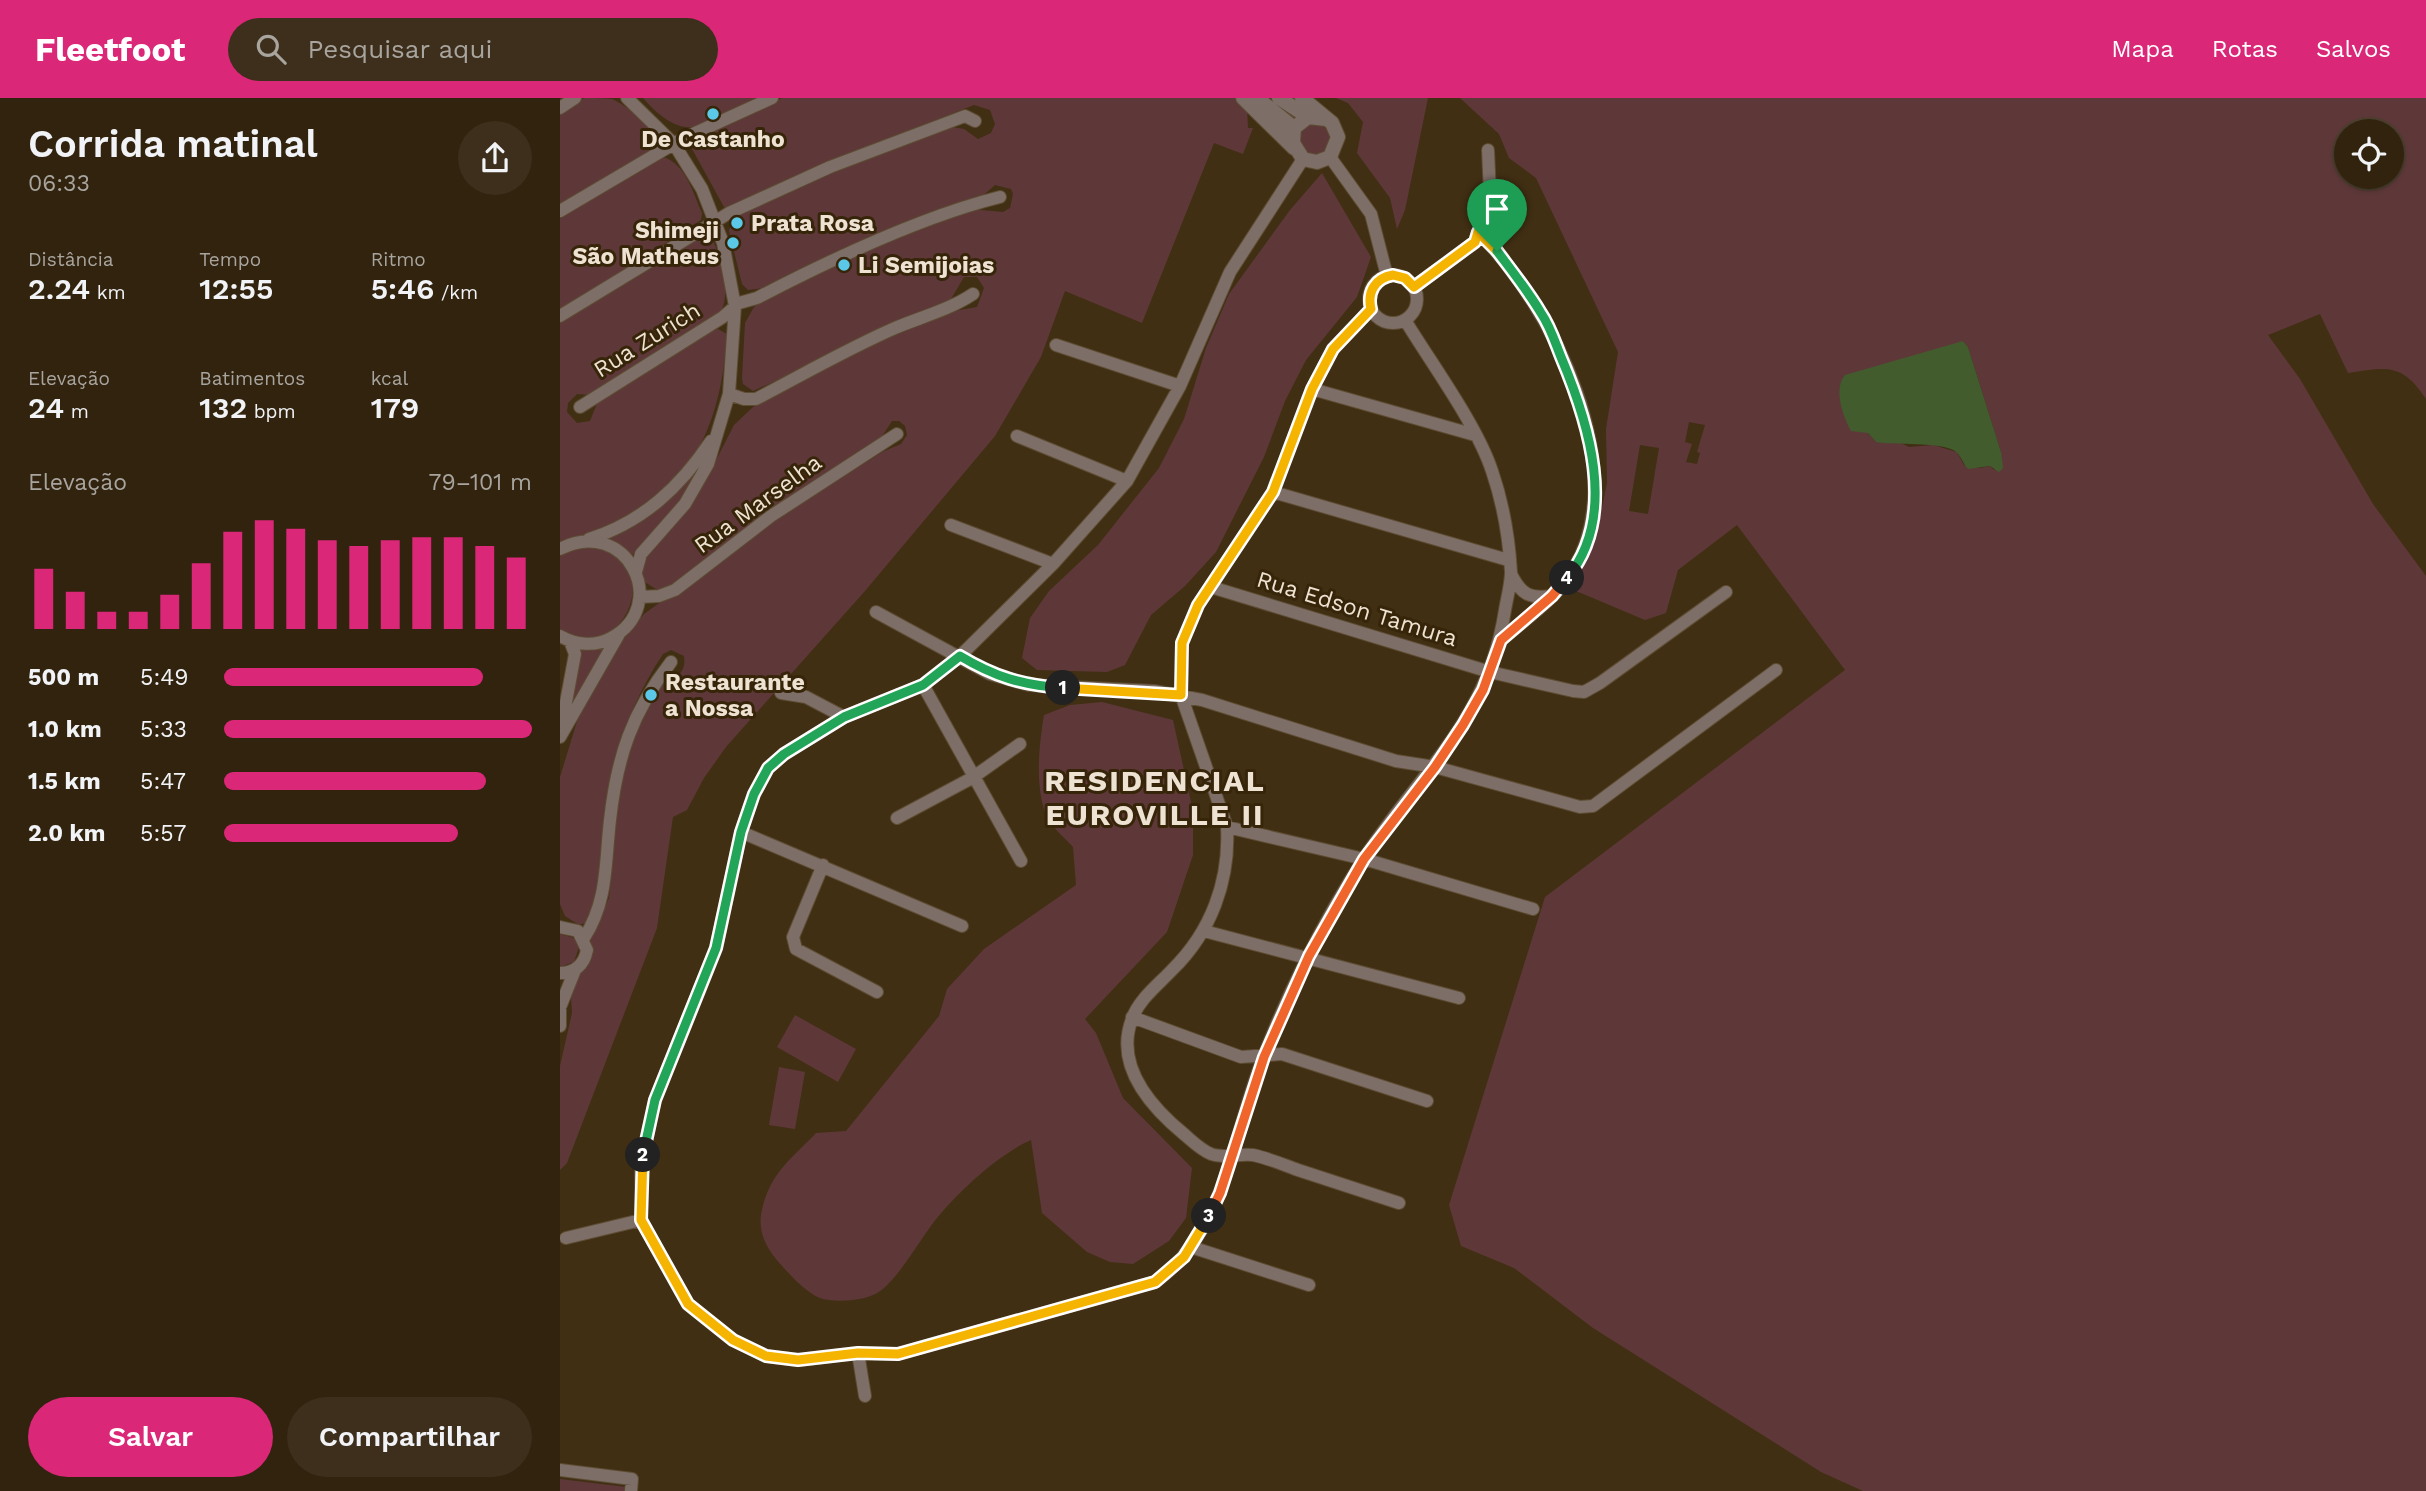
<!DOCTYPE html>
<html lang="pt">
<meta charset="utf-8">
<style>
:root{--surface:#31230e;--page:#3d2f1c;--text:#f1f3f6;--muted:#a8a49e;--line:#4c402e;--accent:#db2777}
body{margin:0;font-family:"Work Sans",sans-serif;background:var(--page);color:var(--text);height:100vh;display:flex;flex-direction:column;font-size:26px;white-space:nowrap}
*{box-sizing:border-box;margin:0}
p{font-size:23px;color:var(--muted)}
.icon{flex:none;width:38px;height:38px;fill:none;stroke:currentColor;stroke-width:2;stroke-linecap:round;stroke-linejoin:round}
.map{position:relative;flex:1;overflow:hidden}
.sheet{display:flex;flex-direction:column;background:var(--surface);width:560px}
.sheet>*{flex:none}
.controls{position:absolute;left:1774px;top:21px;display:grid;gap:14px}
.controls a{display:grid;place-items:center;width:70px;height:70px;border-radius:50%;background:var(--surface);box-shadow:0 2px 5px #0004,0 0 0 2px var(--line);font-size:35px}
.pin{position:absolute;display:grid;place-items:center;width:60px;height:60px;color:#fff;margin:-72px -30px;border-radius:50% 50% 50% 0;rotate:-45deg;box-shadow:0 0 7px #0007}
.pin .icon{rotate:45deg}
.km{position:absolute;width:35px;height:35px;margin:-18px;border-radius:50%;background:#222;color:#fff;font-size:19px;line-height:35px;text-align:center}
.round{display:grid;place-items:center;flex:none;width:74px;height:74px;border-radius:37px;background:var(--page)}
.headline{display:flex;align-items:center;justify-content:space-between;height:119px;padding:0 28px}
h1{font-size:38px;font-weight:600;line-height:52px}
.stats{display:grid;grid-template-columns:repeat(3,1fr);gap:10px;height:119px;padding:7px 28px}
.stats div{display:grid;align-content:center}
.stats b{font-size:30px;font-weight:600}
.stats small{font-size:19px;font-weight:400}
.stats p{font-size:19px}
.chart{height:196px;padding:14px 28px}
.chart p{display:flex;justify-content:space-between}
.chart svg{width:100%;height:126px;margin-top:7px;stroke:var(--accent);stroke-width:6}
.button{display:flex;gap:14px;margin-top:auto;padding:14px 28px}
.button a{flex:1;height:80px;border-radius:42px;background:var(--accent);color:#fff;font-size:28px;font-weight:600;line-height:80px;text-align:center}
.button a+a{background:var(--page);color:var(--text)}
ul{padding:0 28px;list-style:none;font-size:23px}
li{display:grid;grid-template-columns:112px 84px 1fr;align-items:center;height:52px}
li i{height:18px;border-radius:9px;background:var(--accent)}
header{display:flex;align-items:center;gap:42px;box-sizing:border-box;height:98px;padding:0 35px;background:var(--accent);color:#fff}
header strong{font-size:33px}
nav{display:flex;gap:38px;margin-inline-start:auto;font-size:24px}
.search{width:490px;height:63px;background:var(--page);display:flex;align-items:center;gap:18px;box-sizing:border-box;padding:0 24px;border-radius:38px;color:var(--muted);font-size:26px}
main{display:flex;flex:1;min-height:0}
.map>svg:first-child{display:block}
.green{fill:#5e3839;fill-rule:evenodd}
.water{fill:#425c2d}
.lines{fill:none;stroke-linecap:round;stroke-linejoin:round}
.minor-casing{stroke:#5d4c32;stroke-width:14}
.tertiary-casing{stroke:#5d4c32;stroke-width:16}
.minor{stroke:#7d6e67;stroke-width:12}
.tertiary{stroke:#7d6e67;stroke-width:14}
.split-1-casing{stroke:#fff;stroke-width:14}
.split-2-casing{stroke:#fff;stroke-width:14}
.split-3-casing{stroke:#fff;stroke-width:14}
.split-4-casing{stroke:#fff;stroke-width:14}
.split-5-casing{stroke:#fff;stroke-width:14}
.split-1{stroke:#f5b400;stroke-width:9}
.split-2{stroke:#22a559;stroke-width:9}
.split-3{stroke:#f5b400;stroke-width:9}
.split-4{stroke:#f0652b;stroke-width:9}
.split-5{stroke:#22a559;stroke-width:9}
.poi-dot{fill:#5ac8e6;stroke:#372509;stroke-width:2.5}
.labels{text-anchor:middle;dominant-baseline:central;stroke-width:6;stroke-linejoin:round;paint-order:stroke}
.poi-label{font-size:23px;font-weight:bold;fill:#eee2d2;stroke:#372509;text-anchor:start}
.street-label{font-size:23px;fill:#eee2d2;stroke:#372509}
.district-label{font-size:30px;font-weight:bold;letter-spacing:2px;fill:#eee2d2;stroke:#372509}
</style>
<header>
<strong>Fleetfoot</strong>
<div class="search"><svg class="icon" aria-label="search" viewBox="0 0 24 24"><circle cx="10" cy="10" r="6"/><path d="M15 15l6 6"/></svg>Pesquisar aqui</div>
<nav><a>Mapa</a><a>Rotas</a><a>Salvos</a></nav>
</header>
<main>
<section class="sheet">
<div class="headline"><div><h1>Corrida matinal</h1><p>06:33</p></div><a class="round"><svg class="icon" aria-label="share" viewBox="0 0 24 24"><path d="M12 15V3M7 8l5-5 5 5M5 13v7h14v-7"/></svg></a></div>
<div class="stats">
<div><p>Distância</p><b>2.24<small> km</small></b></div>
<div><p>Tempo</p><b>12:55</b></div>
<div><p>Ritmo</p><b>5:46<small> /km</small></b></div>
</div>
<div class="stats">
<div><p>Elevação</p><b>24<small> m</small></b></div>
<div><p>Batimentos</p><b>132<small> bpm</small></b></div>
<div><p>kcal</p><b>179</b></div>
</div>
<div class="chart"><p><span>Elevação</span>79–101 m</p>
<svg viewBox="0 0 160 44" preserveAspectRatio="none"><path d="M5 44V23M15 44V31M25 44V38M35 44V38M45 44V32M55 44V21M65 44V10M75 44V6M85 44V9M95 44V13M105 44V15M115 44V13M125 44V12M135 44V12M145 44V15M155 44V19"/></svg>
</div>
<ul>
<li><b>500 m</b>5:49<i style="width:84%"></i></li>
<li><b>1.0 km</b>5:33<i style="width:100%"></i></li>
<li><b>1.5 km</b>5:47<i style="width:85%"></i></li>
<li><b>2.0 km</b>5:57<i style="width:76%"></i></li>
</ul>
<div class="button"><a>Salvar</a><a>Compartilhar</a></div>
</section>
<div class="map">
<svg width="1866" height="1393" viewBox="0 0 1866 1393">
<rect width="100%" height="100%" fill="#412f13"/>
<path class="green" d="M24 0C33 0 45 0 52 1 69 9 107 36 88 55L0 108V14Z
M83 0H200C148 25 128 51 83 0Z
M222 0H677L687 11 688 30H693L683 56 654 45 582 225 505 193 481 259 435 338 305 493 166 649 144 680 127 712 113 719 97 830 7 1065 0 1072V968L12 915 11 899 15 882 29 864 33 853 30 840 49 800 56 718 67 652 99 587C112 579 127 579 124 558L111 552 103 556C71 604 52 659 44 716 40 753 49 793 25 825L19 827 5 818 0 806V679L18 620 56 550 84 516 205 428 324 353 341 346 347 337 345 328 339 323H332L317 346 234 396 106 491H96L83 483 80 471 83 461 121 419 153 368 174 327 193 309 326 239 394 213 417 209 424 190 417 179H404L391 201 383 208 193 293 183 286 182 280 185 225 194 209 203 202 288 161 411 111 443 114 450 110 453 96 451 91 435 87 420 100 205 190 188 192 182 186 169 133 172 121 179 116 266 76 392 29 404 31 418 41 431 35 435 26 430 12 414 7 283 58 169 110 164 109 131 49 139 38Z
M776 0H868L845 112 837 131 830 100 797 55 803 24 788 5Z
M900 0H1866V301C1842 265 1828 269 1788 275L1760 216 1708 237 1740 281 1813 406 1866 478V1393H1303L1261 1374 1033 1230 954 1170 901 1148 889 1107 985 799 1285 572 1177 427 1118 472 1106 515 1085 522 1009 490 1029 456 1038 429 1047 385 1046 331 1058 254 976 80 949 60 939 36ZM1787 33H1832V79H1787ZM1403 243 1408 249 1441 354 1434 372 1430 368 1420 370 1404 367 1397 354 1373 347 1349 349 1337 343 1316 344 1308 335ZM1129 324 1145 327 1137 354 1140 355 1137 366 1126 364 1132 346 1125 344ZM1080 347 1099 350 1088 416 1069 413Z
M738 41a16 16 0 1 1 32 0a16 16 0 1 1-32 0Z
M103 59C126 66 133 95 142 115L141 122 0 213V119Z
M762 75 811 159 797 199 746 262 725 303 704 359 656 454 625 488 591 517 565 567 547 574 477 572 462 560 470 520 489 493 538 447 599 370 624 321 646 250 669 196 730 112Z
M138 139 153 143C163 162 171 197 160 215L31 297 17 296 8 305 7 314 17 325 30 323 38 303 147 235 158 231 167 236C162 314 140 381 66 421 45 432 22 437 0 445V224Z
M144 359 124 399 80 452 72 457 49 440C89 421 119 396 144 359Z
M16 449C25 449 35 448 43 451 105 471 60 572 0 531V457Z
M46 549 6 619 20 551Z
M542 604 613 622 633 713V757L607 834 525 921 536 935 563 1000 632 1070 626 1120 609 1143 573 1166 550 1164 527 1154 482 1115 471 1042C439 1056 400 1092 377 1120 362 1138 337 1184 317 1195 304 1203 274 1205 260 1200 247 1195 232 1179 223 1169 210 1155 198 1138 201 1117 208 1077 229 1063 256 1035L286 1033 379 918 387 891 424 851 516 787 513 749C506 741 497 734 491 725 473 700 479 646 484 617L510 607Z
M0 836 14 840 19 849 14 864 0 869Z
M235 917 296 951 278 984 217 949Z
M219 969 245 974 235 1031 209 1027Z
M0 1381 75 1390V1393H0Z"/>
<path class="water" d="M1403 243 1408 249 1441 354 1443 370 1439 374 1430 368 1408 371C1403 366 1401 357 1395 353 1382 344 1333 347 1316 344L1308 335 1291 333C1283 318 1273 291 1285 277Z"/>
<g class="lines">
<g class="minor-casing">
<path id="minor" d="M67 0 114 46 142 91 163 145 175 208 169 296 148 366 125 406 81 456 76 474
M0 10 15 0
M770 59 811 116 827 178
M743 61 670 174 620 288 567 383 493 466 400 558 363 587 284 619 224 656 208 670 194 696 181 734 156 851 95 1002 81 1066V1122L128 1206 173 1242 206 1258 238 1262 298 1255 338 1256 595 1184C662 1137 672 1046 698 974 724 902 763 823 805 759 862 672 928 623 945 512 947 500 951 486 951 474 949 440 943 405 932 373 917 327 871 265 845 222
M0 113 122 41 212 0
M918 134C992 207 1074 372 1013 472 997 500 965 521 941 542
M809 201a24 24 0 1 1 48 0a24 24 0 1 1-48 0Z
M854 189 915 144 930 96 928 52
M811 211 773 251 752 291 713 394 638 507 622 545 621 597 667 729C670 783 651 834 612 872 598 887 579 901 572 921 554 968 592 1010 625 1037 633 1044 641 1052 651 1056 664 1061 680 1055 693 1057 708 1060 724 1067 738 1072 772 1083 806 1094 839 1105
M0 218 169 115 270 69 405 18 415 23
M496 247 620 288
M752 291 915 337
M169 296 184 301H196C242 277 287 251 335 230 361 219 389 212 413 196
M20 309 163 219 179 205 197 200C270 162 360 119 440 99
M457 338 567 383
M713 394 948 462
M391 427 493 466
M29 441C83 424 120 389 151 343
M0 451C66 417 112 507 51 540 35 549 16 547 0 538
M951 476C961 496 969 501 992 498
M651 489 930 574 1013 593 1024 594 1040 585 1166 494
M80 499 99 498 115 492 211 418 337 336
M316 514 430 576 469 587 594 593 642 602 836 663 875 669 1020 709 1033 708 1216 572
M363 587 461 763
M221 595 246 599 284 619
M1 631 15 556 10 543
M0 639 59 536
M337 720 412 680 460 646
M667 729 804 761 973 811
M181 734 402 828
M263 767 233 839 236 851 317 894
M0 829 18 833 27 852C24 867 15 875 0 875
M644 833 899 900
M24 840C48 803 45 765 50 722 57 659 72 614 111 564
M0 903V928
M1 907 15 872
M572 919 681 959 722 956 867 1003
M6 1140 81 1122
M631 1149 749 1187
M298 1255 305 1298
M0 1372 72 1381 71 1393"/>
</g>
<g class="tertiary-casing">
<path id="tertiary" d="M683 0 734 50
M697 0 734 30
M719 0 748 19
M742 0 772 25 778 39 770 59 757 64 743 61 733 45 734 30 748 19 766 21"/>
</g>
<use href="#minor" class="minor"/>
<use href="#tertiary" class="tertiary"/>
</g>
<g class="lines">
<g class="split-1-casing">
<path id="split-1" d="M503 590 621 597 622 545 638 507 713 394 752 291 773 251 811 211C807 194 815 180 833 177L845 180 854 189 915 144 918 134 937 153"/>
</g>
<g class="split-2-casing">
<path id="split-2" d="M83 1057 95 1002 156 850 181 734 194 696 208 670 224 656 284 619 363 587 400 558C435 579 462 587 503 590"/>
</g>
<g class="split-3-casing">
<path id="split-3" d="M83 1057 81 1122 128 1206 173 1242 206 1258 238 1262 298 1255 338 1256 595 1184 624 1159 649 1118"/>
</g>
<g class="split-4-casing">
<path id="split-4" d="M649 1118 660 1095 704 959 749 858 804 761 875 669 903 627 923 592 941 542 992 498 1007 480"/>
</g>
<g class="split-5-casing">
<path id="split-5" d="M937 153C952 173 968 193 981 215 990 228 995 244 1001 259 1028 323 1059 418 1007 480"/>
</g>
<use href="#split-1" class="split-1"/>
<use href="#split-2" class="split-2"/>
<use href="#split-3" class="split-3"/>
<use href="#split-4" class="split-4"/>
<use href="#split-5" class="split-5"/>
</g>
<g class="poi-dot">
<circle cx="153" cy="16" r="7"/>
<circle cx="177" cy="125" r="7"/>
<circle cx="173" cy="145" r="7"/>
<circle cx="284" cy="167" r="7"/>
<circle cx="91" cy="597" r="7"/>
</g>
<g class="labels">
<g class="poi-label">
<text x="153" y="41" text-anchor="middle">De Castanho</text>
<text x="191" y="125">Prata Rosa</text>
<text x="159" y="132" text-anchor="end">Shimeji<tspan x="159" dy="26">São Matheus</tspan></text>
<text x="298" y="167">Li Semijoias</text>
<text x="105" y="584">Restaurante<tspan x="105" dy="26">a Nossa</tspan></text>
</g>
<g class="street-label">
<text transform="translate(87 242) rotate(-32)">Rua Zurich</text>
<text transform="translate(198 406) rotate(-36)">Rua Marselha</text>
<text transform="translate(797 511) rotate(17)">Rua Edson Tamura</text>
</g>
<g class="district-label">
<text x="595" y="682">RESIDENCIAL<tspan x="595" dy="34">EUROVILLE II</tspan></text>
</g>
</g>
</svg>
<div class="controls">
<a><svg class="icon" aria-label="locate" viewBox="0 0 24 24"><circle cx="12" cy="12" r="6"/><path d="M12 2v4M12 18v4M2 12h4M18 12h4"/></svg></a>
</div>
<div class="pin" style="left:937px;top:153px;background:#1e9e55"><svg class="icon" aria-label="arrive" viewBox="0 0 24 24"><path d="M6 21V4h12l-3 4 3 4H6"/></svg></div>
<b class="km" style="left:503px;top:590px">1</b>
<b class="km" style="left:83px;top:1057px">2</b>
<b class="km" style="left:649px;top:1118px">3</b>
<b class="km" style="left:1007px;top:480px">4</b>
</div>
</main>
